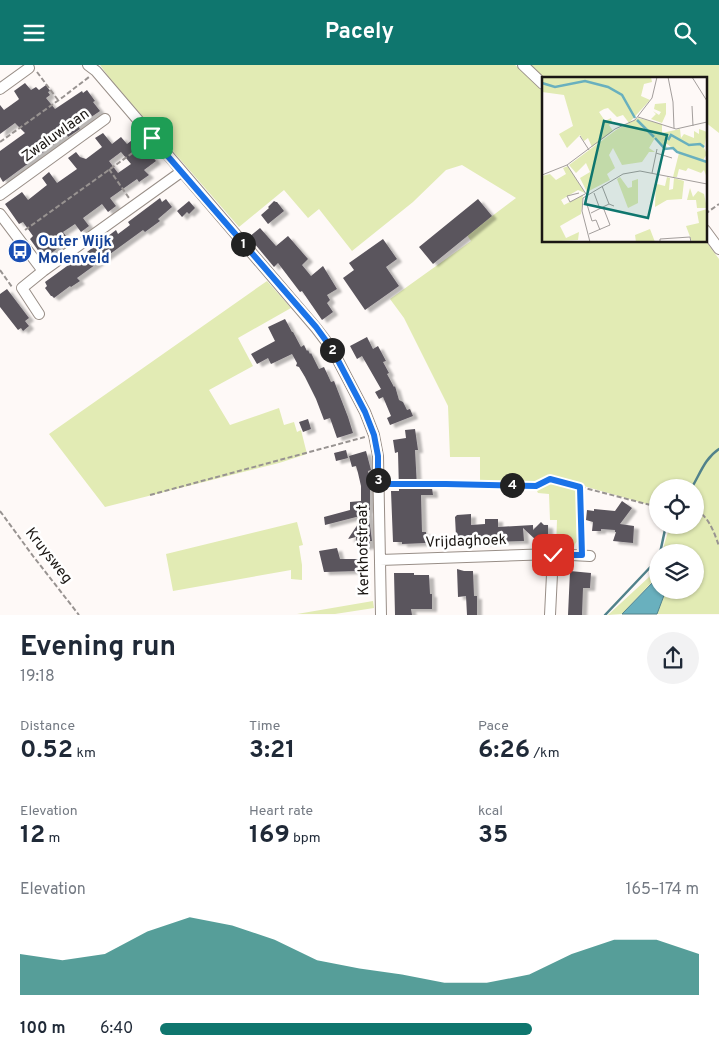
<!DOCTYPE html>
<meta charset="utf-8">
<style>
:root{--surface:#fff;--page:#f2f2f3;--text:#1f2937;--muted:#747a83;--accent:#0f766e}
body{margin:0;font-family:Overpass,sans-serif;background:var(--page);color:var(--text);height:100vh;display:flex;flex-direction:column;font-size:19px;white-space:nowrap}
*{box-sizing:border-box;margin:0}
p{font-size:16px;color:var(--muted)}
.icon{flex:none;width:28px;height:28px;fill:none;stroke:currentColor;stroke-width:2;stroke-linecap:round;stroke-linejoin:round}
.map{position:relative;height:550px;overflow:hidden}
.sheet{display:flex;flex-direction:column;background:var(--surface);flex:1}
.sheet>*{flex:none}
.tools{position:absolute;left:649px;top:414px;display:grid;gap:10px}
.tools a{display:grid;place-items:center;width:55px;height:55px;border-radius:50%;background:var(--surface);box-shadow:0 1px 4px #0004;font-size:25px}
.pin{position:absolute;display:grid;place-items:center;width:42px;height:42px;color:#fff;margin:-21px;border-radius:10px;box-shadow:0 2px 8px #0006}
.km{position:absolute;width:25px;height:25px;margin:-12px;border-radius:50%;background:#222;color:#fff;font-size:14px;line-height:25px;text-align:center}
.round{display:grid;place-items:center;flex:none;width:52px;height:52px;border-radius:26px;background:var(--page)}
.headline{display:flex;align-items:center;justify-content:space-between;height:85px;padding:0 20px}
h1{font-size:28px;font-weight:700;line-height:38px}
.metrics{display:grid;grid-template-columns:repeat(3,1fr);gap:8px;height:85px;padding:5px 20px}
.metrics div{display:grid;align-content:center}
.metrics b{font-size:25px;font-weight:700}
.metrics small{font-size:14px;font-weight:400}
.metrics p{font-size:14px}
.chart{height:140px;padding:10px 20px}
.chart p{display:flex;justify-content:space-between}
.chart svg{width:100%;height:90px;margin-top:5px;fill:var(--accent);opacity:.7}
ul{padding:0 20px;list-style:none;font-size:16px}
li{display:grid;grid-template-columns:80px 60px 1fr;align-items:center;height:38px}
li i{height:12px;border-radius:6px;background:var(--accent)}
header{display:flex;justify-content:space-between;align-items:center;height:65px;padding:0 20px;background:var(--accent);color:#fff;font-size:22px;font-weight:700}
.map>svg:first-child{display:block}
.green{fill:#e2ebb4}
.water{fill:#69b0be;stroke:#51828b}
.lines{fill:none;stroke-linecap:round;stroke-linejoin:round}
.stream{stroke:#51828b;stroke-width:2.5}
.building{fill:#5a545d;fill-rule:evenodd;filter:url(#shadow)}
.minor-casing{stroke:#988e87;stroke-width:12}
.path{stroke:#989391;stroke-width:2;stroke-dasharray:5 2.5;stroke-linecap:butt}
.minor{stroke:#fff;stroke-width:10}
.route-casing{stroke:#fff;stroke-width:10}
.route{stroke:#1a73e8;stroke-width:6}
.labels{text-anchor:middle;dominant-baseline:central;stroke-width:5;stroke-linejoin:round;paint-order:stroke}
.street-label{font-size:15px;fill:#1a1613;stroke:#fff}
.transit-label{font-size:15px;font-weight:bold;fill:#164399;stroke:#fff;text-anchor:start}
.inset-river{fill:none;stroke:#69b0be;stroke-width:2.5}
.inset-road{fill:none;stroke:#a39e9c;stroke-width:1}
.view{fill:#0f766e;fill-opacity:0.15;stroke:#0f766e;stroke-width:2.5}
.inset-edge{fill:none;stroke:#1a1613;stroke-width:2.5}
</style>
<header><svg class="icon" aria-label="menu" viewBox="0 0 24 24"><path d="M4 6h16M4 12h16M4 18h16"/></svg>Pacely<svg class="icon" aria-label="search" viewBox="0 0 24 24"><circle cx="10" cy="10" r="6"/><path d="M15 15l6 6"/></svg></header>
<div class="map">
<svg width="719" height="550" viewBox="0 0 719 550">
<defs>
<filter id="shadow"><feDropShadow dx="5" dy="3" stdDeviation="1" flood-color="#0004"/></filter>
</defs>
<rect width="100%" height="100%" fill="#fef9f7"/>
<path class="green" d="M100 0H515L519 3 543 27V176L705 175 719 194V549H657L666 525H695V488L662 487 670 460H695V422H658L657 442 580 420 578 475 575 479 573 486 556 484 557 455H550L549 429 538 428 534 420H480V392H450L448 341 404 253 390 234 471 176 467 170 516 133 462 100 446 105 413 137 352 186 319 144 308 153 284 125 239 162 111 15Z
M531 0H719V68L705 57V14H545Z
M267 216 291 243 238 273 253 301 209 325 230 360 279 343 284 360 294 357 297 367 301 365 307 389 279 398 105 442 49 369Z
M297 457 303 480 299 481 302 500V515L291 514V505L173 526 166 489Z
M657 500V518L653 516 622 549 608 550 648 513Z
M373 536 374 543 335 549H297Z"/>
<path class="water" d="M654 516 657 518 658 525H666L657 549H622Z"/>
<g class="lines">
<path class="stream" d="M692 422C700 409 705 393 719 384
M660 488 666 460
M605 550 658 494"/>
</g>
<path class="building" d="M25 18 31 25 36 22 39 25 46 20 50 26 48 27 50 30 46 33 55 44 82 26 83 28 87 25 95 36 93 37 100 46 78 61 80 64 68 72 67 70 3 117 0 112V86L25 68 15 58 0 69V40L4 45 18 35 19 34 14 26Z
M103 68 112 79 121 72 127 79 136 72 156 96 144 105 149 110 139 117 137 114 110 133 116 141 108 147 102 139 83 153 89 161 81 167 75 159 63 167 69 175 50 189 51 190 45 195 30 174 33 171 23 157 19 159 5 139 22 127 28 135 47 120 42 113 49 107 57 118 77 104 68 93 76 87 80 92 86 94 102 82 95 73ZM121 87 131 99 118 108 109 96Z
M160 133 162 137 166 134 172 142 158 154 160 156 145 167 143 165 77 213 80 216 71 222 70 221 54 233 52 231H51L45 223 47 221 45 217 74 196 76 199 89 190 87 187 116 165 118 169 130 160 128 157Z
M478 134 492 151 433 199 419 182Z
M189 136 195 143 189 149 187 147 182 152 177 146Z
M274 136 276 137H277L284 146 268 159 261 150 269 143 268 142Z
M260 163 276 181 288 171 308 194 302 200 311 211 323 201 337 224 327 230 330 235 327 238 333 247 322 255 302 226 300 227 278 198 274 202 249 172Z
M383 174 397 194 386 202 399 221 365 245 343 213 354 205 349 198Z
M7 224 29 253 25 256 29 261 23 266 21 263 18 265 0 242V229Z
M285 254 292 267H293L301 282 304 280 307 286 308 285 310 289 311 288 319 304 324 302 331 317 334 316 348 352 353 368 337 373 330 353 324 355 316 334 305 312 299 302 296 301 297 298 292 289 271 299 268 293 257 299 251 289 275 276 268 262Z
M367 272 373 284 378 281 386 296 383 297 389 308 387 309 394 322 395 321 399 335 403 337 407 345 410 344 413 351 390 360 387 353 391 351 383 332 379 334 375 327 381 324 362 291 357 294 350 281Z
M308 354 311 364 303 367 299 357Z
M415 364 418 385H415L417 422 432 423 433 430H421L422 467H426V478L402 479V477H393L391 426H399L398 387 395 388 393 375 406 373 405 365Z
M346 385 348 393 336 396 334 388Z
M366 386 371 405 368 406 370 416V445H368L372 476H370V481L357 483 356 472 348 474 364 450 325 460 324 452 350 445V437L361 436V421L358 408 356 401 352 402 349 391Z
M622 436 632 443 620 459 634 461 633 478 613 476 616 467H615V465L601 464V466H592L593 457 586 455 587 445 594 446V444L615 446Z
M471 449V460L485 459V454H498V462L533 460V465L541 457 544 460H548V475H536L523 463 524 476 466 478V471H456L455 452 457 450Z
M337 483 340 494H358L359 506 324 507 319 486Z
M457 504 464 506H473L474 531H477V550H467L466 531 458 532Z
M570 506 591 508 590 523H583L582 550H568Z
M394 508H414V510H429L430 529H432V544H411L412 550H395Z"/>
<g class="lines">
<g class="minor-casing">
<path id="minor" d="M88 0 96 6 316 263 332 284 365 347 374 370 378 391 381 550
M523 0 543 19
M0 24 29 3
M0 130 105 54
M0 149 43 206 22 223 39 249
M705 165 719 184
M43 206 181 107
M380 495 553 489 590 491
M550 550 553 489"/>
</g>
<path class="path" d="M37 7 58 35
M0 77 63 32 89 12
M109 104 129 133
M705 149 719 139
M25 165 145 79
M0 205 12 222
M388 419H446L536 421 550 414 658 442
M580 422 582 482
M150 430 365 372
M0 446 33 491 79 550
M695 448 699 447C710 454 715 470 719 481"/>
<use href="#minor" class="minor"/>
</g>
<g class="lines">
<g class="route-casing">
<path id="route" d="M152 73 316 262 332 284 365 347 374 370 378 391V419H446L536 421 550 414 580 422 582 490H553"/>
</g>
<use href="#route" class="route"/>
</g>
<defs>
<g id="bus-disc" transform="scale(1.25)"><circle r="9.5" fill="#1a4fb4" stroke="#fff"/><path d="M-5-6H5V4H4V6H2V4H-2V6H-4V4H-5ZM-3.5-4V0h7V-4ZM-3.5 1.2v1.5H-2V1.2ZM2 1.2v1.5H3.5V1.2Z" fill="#fff"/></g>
</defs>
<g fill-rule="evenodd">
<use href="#bus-disc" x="20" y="186"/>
</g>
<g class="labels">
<g class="street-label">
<text transform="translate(56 71) rotate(-36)">Zwaluwlaan</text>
<text transform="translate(466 477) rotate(-2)">Vrijdaghoek</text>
<text transform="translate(364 485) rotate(-91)">Kerkhofstraat</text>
<text transform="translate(48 491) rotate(52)">Kruysweg</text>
</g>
<g class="transit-label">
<text x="38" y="177">Outer Wijk<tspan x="38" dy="17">Molenveld</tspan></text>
</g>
</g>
<g transform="translate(542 12)">
<rect width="165" height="165" fill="#fef9f7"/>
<path d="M0 0H109L110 5 102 7 99 19 108 23 87 46 81 38 75 40 66 31 62 32 57 35 63 44 69 41 70 45 67 48 71 54 50 70 46 61 42 64 38 58 25 71 17 57 31 49 22 18 0 15ZM124 26V37L120 46 109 42 114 37 111 34 117 38 119 35 112 32 113 27ZM96 41 120 47V56L138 52 139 61 142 57 152 61V54L157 57V52L165 55 162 71 165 77 161 83 165 86V101L162 93 159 96 146 91 144 94 137 92 135 100H131L137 76 121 64 126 72 122 71 113 61 107 71 113 75H107L100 85 80 88 71 71 67 78 73 91 65 97 68 103 45 115 38 101 48 95 44 86 34 96 27 88 74 53ZM26 89 43 116 36 113 19 123 22 128 41 118 39 137 18 149 24 161 37 155 36 163 0 165V99L8 97 14 103 24 97 21 91ZM114 98 115 107 123 109 125 100 128 101 127 113 131 112 132 101 142 104 140 122 125 123 113 130ZM78 100 86 111 90 110V104L96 102V126L86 131 75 102ZM148 111 151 120 156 114 162 117 165 131H155L154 123H145ZM165 132V165H150L144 149 157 146 155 135ZM108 152 113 165H94L93 158Z" fill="#e2ebb4"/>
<path class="inset-river" d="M0 6 13 10 43 4 66 10 80 18 93 41M95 43 112 60M113 61 123 72 131 71 135 75 165 85M126 63 129 58 147 68 158 67 162 70"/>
<path class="inset-road" d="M126 0 131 25 132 51M150 0 165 24M150 29 151 49M96 40 134 52 165 45M38 59 47 73M114 76 130 81M25 88 44 117M110 96 115 72M0 98 25 88 73 52 93 43 110 21 115 0M60 109 67 127M37 116 25 119 28 125 43 117M52 116 58 132M44 124 50 144 54 143 58 153M49 136 67 127 72 129M47 157 68 148 61 130M48 165 40 134 41 121 81 97 98 94 165 107M118 165V162L148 160 149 165"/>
<path class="view" d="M62 44 125 58 106 141 43 127Z"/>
<rect width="165" height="165" class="inset-edge"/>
</g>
</svg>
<div class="tools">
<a><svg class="icon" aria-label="locate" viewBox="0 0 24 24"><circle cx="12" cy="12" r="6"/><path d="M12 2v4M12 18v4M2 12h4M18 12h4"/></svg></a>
<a><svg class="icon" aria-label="layers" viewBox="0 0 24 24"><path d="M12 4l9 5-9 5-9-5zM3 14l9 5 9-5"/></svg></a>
</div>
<div class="pin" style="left:152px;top:73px;background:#1e9e55"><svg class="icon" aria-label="arrive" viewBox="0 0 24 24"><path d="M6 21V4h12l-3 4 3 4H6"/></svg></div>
<div class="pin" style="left:553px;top:490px;background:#d93025"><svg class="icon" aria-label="check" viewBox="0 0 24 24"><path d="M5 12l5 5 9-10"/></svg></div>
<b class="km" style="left:243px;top:179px">1</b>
<b class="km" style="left:332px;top:285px">2</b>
<b class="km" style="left:378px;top:415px">3</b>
<b class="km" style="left:512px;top:420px">4</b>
</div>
<section class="sheet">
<div class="headline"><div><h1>Evening run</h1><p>19:18</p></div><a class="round"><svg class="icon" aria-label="share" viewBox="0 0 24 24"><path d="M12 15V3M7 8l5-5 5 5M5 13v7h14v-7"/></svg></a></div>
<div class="metrics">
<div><p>Distance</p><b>0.52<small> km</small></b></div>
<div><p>Time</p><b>3:21</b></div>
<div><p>Pace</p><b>6:26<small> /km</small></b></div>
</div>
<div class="metrics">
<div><p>Elevation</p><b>12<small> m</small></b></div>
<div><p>Heart rate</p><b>169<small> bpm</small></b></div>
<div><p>kcal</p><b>35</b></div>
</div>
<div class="chart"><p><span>Elevation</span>165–174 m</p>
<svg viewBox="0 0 160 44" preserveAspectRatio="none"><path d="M0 44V24L10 27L20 24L30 13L40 6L50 10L60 17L70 27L80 31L90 34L100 38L110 38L120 34L130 24L140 17L150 17L160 24V44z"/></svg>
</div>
<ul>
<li><b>100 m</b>6:40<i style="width:69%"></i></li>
</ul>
</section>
